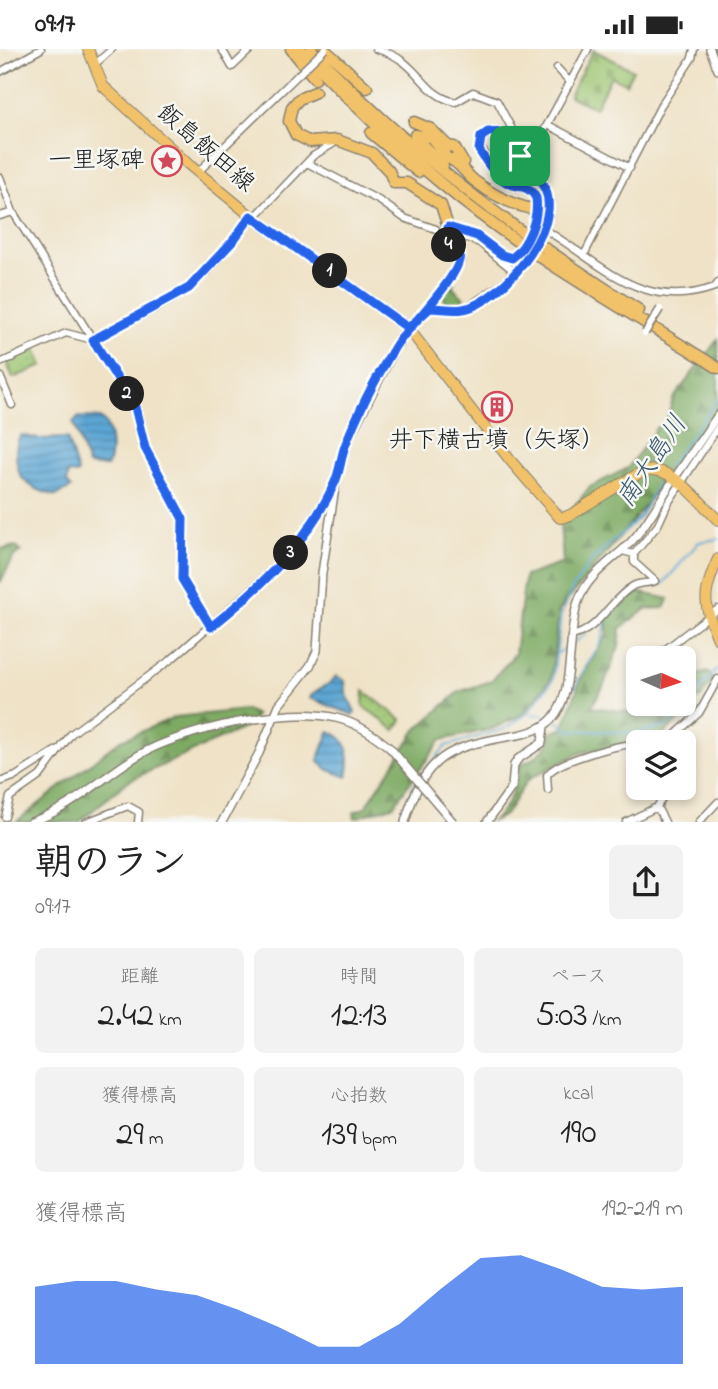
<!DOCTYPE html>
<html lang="ja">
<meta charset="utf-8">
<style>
:root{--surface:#fff;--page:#f2f2f2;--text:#222;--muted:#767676;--accent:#2563eb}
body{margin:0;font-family:"Indie Flower","Klee One",sans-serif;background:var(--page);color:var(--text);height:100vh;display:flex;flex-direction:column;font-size:26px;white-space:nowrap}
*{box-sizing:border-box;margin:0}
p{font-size:23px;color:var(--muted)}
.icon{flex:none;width:38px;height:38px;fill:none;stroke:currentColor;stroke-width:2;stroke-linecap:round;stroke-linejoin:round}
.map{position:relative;height:773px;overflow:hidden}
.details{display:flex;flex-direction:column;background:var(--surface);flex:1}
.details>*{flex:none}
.needle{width:46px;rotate:93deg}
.tools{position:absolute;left:626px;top:597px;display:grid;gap:14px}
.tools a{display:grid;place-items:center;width:70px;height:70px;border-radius:10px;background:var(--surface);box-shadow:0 4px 10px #0003;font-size:35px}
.pin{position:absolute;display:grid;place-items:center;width:60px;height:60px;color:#fff;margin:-30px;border-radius:14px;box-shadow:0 4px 10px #0006}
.km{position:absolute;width:35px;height:35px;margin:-18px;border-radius:50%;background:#222;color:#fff;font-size:19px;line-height:35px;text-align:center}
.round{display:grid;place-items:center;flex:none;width:74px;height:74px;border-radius:10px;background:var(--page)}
.headline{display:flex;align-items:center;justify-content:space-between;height:119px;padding:0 35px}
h1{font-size:38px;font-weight:600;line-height:52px}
.figures{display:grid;grid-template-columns:repeat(3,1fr);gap:10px;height:119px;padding:7px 35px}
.figures div{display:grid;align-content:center;border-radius:10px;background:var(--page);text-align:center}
.figures b{font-size:35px;font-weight:600}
.figures small{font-size:19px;font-weight:400}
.figures p{font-size:19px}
.chart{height:196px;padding:14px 35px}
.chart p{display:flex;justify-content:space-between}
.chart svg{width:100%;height:126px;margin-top:7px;fill:var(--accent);opacity:.7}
.status{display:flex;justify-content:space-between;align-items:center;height:49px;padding:0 35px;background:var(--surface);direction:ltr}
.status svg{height:19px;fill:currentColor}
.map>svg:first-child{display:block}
.green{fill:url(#green-dots);stroke:#5c7046;stroke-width:2}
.forest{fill:url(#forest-firs);stroke:#4d6340;stroke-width:2}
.cemetery{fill:url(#cemetery-stones);stroke:#5c7046;stroke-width:2}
.water{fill:url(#water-rules);stroke:#3c6178;stroke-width:2}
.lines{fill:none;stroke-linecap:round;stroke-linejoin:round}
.stream{stroke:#5ca6d4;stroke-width:2}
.minor-casing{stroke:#867f71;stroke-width:9}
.tertiary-casing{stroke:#867f71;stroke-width:10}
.primary-casing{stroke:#867f71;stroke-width:12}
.motorway-casing{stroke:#867f71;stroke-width:13}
.minor{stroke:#fff;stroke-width:6}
.tertiary{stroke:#fff;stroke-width:7}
.primary{stroke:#f2c26a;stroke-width:10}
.motorway{stroke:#f2c26a;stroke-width:10}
.minor-bridge-casing{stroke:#867f71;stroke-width:9;stroke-linecap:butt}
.tertiary-bridge-casing{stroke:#867f71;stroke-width:10;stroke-linecap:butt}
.minor-bridge{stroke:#fff;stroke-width:6}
.tertiary-bridge{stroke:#fff;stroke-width:7}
.route-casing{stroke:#fff;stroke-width:14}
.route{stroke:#2563eb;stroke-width:9}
.labels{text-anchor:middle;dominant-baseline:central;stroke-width:5;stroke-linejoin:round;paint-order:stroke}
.street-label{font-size:24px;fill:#1c1c1c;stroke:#f6f6f2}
.poi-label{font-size:24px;fill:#1c1c1c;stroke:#f6f6f2;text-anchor:end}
.water-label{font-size:26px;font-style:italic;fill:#395a6f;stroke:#f6f6f2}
</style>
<div class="status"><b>09:17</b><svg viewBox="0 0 49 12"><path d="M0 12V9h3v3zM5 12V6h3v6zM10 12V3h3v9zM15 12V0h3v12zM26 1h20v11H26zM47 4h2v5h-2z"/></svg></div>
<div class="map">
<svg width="718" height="773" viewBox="0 0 718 773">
<defs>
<pattern id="green-dots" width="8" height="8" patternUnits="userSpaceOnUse" patternTransform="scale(1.75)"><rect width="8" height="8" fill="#9dc571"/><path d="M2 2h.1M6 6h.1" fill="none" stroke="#87a961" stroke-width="1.8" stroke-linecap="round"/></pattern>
<pattern id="forest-firs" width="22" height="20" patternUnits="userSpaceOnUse" patternTransform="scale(1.75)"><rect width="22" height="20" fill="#7eaa63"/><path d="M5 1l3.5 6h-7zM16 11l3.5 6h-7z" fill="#668a51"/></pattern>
<pattern id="cemetery-stones" width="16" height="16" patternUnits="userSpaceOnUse" patternTransform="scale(1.75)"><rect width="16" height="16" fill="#9dc571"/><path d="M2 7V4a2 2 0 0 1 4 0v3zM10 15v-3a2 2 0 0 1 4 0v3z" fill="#87a961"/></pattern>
<pattern id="water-rules" width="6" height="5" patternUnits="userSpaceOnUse" patternTransform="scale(1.75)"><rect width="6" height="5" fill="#5ca6d4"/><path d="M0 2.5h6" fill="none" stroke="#4b86ab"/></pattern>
</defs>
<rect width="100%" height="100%" fill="#f6f6f2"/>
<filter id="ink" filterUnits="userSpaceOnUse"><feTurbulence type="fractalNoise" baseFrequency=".0143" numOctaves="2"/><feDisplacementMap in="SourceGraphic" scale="14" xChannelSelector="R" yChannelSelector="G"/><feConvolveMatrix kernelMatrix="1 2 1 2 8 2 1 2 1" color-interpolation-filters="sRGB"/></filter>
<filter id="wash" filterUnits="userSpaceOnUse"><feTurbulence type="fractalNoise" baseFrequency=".00686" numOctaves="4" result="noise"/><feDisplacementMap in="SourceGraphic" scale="28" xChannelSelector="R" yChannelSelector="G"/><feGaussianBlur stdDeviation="1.57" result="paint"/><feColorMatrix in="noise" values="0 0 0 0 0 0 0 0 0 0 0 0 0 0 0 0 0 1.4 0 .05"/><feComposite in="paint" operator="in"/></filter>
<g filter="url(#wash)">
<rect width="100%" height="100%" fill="#efe2c6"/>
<path class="green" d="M36 300 43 317 13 329 6 312Z
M364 642 402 671 395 681 363 657Z"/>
<path class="forest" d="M454 225 453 239 465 250 461 255 445 253 443 245Z
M718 290V367L559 562 551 630 524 665 492 680 441 691 393 757 355 769 354 763 365 759 416 681 459 643 491 632 515 605 525 527 563 514 560 474 590 438 628 419 657 378 666 373 673 350Z
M15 497 21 503 14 507 0 534V500Z
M637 543 669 550 664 559 646 560 621 579 619 597 603 638 591 658 644 665 666 655 684 654V641L698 626 708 623 713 631 701 649 695 650 686 664 661 688 580 704 534 727 526 733 505 766 490 773C511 760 514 736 521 715 536 710 550 698 551 683L563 680 582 627 607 586V570Z
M246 661 256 666 248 677 128 732 79 773H16L119 692 175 668Z"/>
<path class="cemetery" d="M593 1 633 21 626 35 611 27 595 59 569 47Z"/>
<path class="water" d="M79 368 100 369C112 377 113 406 107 418L88 416 73 373Z
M21 386 39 390 67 389 78 423 77 425 68 424 67 433 71 439 56 447C45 444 34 440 26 433 15 425 13 396 21 386Z
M336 627 345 632 346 644 355 663 353 666 310 649C316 637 330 639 336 627Z
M329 683C350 687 351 711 347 728L328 721 318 712Z"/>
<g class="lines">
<path class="stream" d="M667 419 718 350
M654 536 663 535 699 493 718 490
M599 574 630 543
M575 593 587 584
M558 604 565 600
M570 639H575C584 613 606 599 605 571
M530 665 545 666
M557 672 568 681 635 684 664 678 674 671 718 619
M418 730 446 697 505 680 528 664 553 631 561 566 573 538 592 511 640 468 662 427
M397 773 415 734"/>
</g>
</g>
<g filter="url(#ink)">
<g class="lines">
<g class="minor-casing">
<path id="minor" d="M222 0 232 18 251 0
M376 0C421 11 420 46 456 53L473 43 497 52 521 97 520 119C525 125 528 123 534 127 554 139 551 169 541 185
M93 17 112 0
M557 19 571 34
M0 23 41 0
M548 76 630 119
M540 89 588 0
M307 114 380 152 404 169 436 180
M198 123 300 24
M0 128 13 163 135 358 145 399 183 469 182 530 211 578
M0 167 13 163
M254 169 313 107 333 95
M544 180C603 215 642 264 715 238L718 234
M456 185 480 194 515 223
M585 204 661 56 692 9 694 0
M0 314 66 284 93 291C120 276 169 256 190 238 212 219 236 192 251 167
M0 327 12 356
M622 502 634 505 658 476 668 454 718 378
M571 587C599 582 610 550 633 537 640 533 648 535 655 532L634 513V505
M654 609 718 560
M655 693 667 691
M667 693 699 664 718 630
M0 733 16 727 55 702
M548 741 547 726C556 712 621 694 639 695
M5 768 10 748 40 727 71 685 173 609 284 512 295 500 336 432
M86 773 128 757 139 763 138 773
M626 773 657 758
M665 773 657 758 669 738
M699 773 718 753"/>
</g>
<g class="tertiary-casing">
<path id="tertiary" d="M710 0 718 21
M531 182 537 159 534 145 527 138 503 131 479 97 484 85 494 82 503 87 515 105C529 110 534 99 540 89
M430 259H467L503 235 525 211
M678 424 718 366
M31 773C72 760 103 727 139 706 181 681 288 657 336 669 357 674 375 686 391 700
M222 773 259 704 279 656 310 617 317 602 322 524 336 432 346 395 396 298 413 274 430 259 460 213 459 202 447 194 448 178 477 187 502 206 512 209 518 205
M405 773C425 706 448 698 512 687 525 685 541 681 551 671 576 646 566 586 578 553 587 526 612 512 631 493 646 477 658 455 670 436
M487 773 512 738 514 716 518 710 542 694 544 677"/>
</g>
<g class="primary-casing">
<path id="primary" d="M88 0 103 37 188 115 251 167 408 279 510 411 560 469C572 468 582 458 593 452 609 443 624 432 640 424 669 410 699 453 718 471
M718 510C702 545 703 555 718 590"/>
</g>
<g class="motorway-casing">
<path id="motorway" d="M291 0 315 30
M300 0C346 48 392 94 443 136 527 207 626 260 718 319
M311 0C408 103 519 186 639 261
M324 0 367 39
M315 43 299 50 292 58 289 72 296 86 310 93 337 91 372 104 389 122 394 134H407L441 156 448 178
M414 73 431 80 448 97 454 98 463 113
M371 84 418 123
M415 86 431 88 447 109C459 112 465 125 476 133 493 146 515 157 537 161
M416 89 443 117"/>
</g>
<use href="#minor" class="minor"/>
<use href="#tertiary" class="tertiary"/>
<use href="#primary" class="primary"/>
<use href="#motorway" class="motorway"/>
<g class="minor-bridge-casing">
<path id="minor-bridge" d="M300 24 325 0
M525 211 541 185
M645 284 660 260"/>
</g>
<g class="tertiary-bridge-casing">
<path id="tertiary-bridge" d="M518 205 531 182
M391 700 453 773"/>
</g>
<use href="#minor-bridge" class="minor-bridge"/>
<use href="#tertiary-bridge" class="tertiary-bridge"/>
</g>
</g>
<g class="lines" filter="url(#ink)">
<g class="route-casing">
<path id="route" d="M520 107 522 122C526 124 532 125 536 128 578 164 502 254 463 260 453 262 441 259 430 259L408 279 251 167 232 193 189 239 93 291 135 358 145 399 183 470 182 530 211 578C261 538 309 492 335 433 340 422 341 408 345 397 358 362 377 327 396 296 408 279 468 220 459 202L447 194 448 178 477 187 502 206 512 209C528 197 539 169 536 149 528 134 518 140 506 133 495 127 485 111 479 101L481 88 488 83H497L512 102 520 107"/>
</g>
<use href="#route" class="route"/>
</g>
<defs>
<g id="sight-ring" transform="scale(1.575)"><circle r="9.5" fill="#f6f6f2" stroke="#d1495b" stroke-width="1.5"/><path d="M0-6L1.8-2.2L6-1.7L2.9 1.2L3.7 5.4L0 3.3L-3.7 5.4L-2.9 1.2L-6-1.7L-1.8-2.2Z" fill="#d1495b"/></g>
<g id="building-ring" transform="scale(1.575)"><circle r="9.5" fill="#f6f6f2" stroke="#d1495b" stroke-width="1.5"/><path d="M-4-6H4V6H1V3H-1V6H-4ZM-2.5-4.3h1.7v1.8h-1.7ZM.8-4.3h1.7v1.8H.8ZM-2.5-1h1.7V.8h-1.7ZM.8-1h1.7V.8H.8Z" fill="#d1495b"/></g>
</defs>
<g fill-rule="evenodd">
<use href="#sight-ring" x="167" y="112"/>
<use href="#building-ring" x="497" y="358"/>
</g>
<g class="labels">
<g class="street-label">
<text transform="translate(205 100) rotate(41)">飯島飯田線</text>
</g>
<g class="poi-label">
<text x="144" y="112">一里塚碑</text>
<text x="497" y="392" text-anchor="middle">井下横古墳（矢塚）</text>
</g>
<g class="water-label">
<text transform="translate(653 413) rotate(-56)">南大島川</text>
</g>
</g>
</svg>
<div class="tools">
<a><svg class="needle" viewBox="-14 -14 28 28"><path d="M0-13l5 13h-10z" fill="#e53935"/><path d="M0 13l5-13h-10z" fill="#767676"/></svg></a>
<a><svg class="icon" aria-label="layers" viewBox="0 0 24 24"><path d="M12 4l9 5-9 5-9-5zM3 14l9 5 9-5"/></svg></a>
</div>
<div class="pin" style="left:520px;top:107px;background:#1e9e55"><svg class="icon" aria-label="arrive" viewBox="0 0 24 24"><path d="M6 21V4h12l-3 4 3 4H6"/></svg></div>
<b class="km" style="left:330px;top:222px">1</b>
<b class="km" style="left:127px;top:345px">2</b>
<b class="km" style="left:291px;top:504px">3</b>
<b class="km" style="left:449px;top:196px">4</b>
</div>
<section class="details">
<div class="headline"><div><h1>朝のラン</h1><p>09:17</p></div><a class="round"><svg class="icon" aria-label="share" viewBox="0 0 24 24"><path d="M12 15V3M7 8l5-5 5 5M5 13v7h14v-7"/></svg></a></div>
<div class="figures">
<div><p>距離</p><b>2.42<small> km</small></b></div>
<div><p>時間</p><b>12:13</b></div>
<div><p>ペース</p><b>5:03<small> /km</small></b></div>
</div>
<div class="figures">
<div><p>獲得標高</p><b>29<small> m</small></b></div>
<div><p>心拍数</p><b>139<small> bpm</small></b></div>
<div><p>kcal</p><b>190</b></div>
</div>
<div class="chart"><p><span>獲得標高</span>192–219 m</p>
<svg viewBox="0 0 160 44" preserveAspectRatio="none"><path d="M0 44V17L10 15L20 15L30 18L40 20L50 25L60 31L70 38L80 38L90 30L100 18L110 7L120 6L130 11L140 17L150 18L160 17V44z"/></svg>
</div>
</section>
